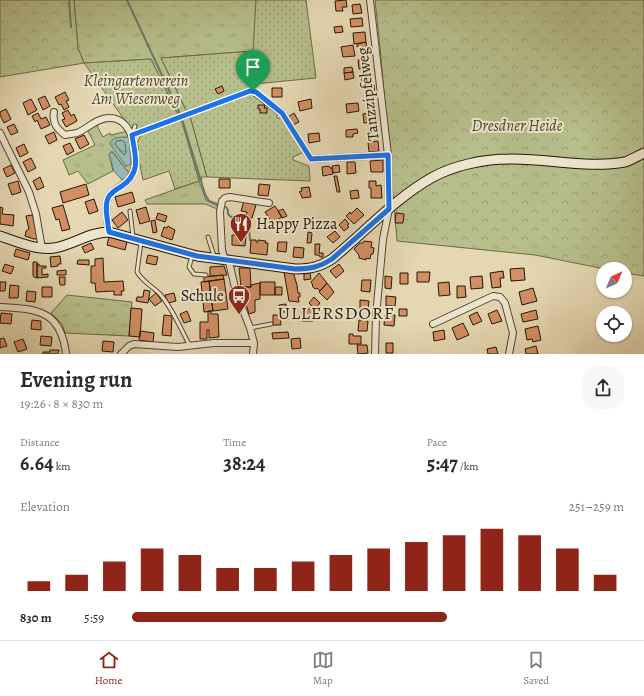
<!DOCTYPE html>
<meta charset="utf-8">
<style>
:root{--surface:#fff;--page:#f7f7f7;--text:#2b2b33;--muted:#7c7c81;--line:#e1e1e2;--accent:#8f2418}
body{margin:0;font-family:Alegreya,serif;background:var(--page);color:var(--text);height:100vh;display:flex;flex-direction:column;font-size:15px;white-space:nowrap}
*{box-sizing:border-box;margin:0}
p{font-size:13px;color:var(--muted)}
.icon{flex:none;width:22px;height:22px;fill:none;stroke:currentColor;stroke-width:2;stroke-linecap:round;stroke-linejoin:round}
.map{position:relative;height:354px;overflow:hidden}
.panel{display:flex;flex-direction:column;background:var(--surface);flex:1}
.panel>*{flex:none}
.needle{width:26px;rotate:44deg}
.tools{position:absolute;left:596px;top:262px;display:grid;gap:8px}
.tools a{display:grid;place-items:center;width:36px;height:36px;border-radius:50%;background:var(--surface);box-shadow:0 1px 3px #0004;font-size:20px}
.pin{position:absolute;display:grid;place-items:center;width:34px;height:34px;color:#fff;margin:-41px -17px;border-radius:50% 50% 50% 0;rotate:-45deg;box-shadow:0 0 4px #0007}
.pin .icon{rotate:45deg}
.round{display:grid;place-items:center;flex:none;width:42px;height:42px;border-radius:16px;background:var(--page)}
.overview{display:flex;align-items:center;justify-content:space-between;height:68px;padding:0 20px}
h1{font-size:22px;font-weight:700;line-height:30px}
.stats{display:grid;grid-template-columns:repeat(3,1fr);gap:6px;height:68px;padding:4px 20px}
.stats div{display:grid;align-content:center}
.stats b{font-size:20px;font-weight:700}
.stats small{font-size:11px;font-weight:400}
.stats p{font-size:11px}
.chart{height:112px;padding:8px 20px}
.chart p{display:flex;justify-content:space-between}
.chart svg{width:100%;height:72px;margin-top:4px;stroke:var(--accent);stroke-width:6}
ul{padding:0 20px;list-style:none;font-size:13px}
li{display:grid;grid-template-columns:64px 48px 1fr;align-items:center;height:30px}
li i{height:10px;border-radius:5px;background:var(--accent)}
.tabs{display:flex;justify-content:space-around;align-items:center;height:56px;border-top:1px solid var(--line);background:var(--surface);font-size:11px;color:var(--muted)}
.tabs a{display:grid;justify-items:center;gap:2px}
.tabs .on{color:var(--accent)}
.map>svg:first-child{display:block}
.grass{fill:url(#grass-tufts);stroke:#6d6a48}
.forest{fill:url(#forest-crowns);stroke:#6d6a48}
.park{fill:url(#park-dots);stroke:#6d6a48}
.water{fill:url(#water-ripples);stroke:#68786b}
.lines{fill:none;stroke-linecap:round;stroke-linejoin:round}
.shore{stroke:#5c685a;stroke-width:1}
.stream{stroke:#68786b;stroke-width:2}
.building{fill:#d28f63;stroke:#241706}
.service-casing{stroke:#544731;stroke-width:5}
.minor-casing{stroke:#544731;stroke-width:8}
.secondary-casing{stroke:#241706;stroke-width:11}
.service{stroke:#ede5cd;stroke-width:3}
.minor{stroke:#ede5cd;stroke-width:6}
.secondary{stroke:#ede5cd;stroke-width:9}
.route-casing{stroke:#fff;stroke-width:8}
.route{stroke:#1a73e8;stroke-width:5}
.labels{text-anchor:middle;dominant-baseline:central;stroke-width:4;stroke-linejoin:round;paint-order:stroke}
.park-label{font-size:16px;font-style:italic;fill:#50492e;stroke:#ede5cd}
.street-label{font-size:16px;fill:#241706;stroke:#ede5cd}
.poi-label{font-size:16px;fill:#241706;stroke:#ede5cd;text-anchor:start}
.quarter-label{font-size:18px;letter-spacing:1px;fill:#241706;stroke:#ede5cd}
</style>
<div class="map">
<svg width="644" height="354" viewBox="0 0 644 354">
<defs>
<pattern id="grass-tufts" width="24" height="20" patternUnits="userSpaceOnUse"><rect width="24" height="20" fill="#b6be8b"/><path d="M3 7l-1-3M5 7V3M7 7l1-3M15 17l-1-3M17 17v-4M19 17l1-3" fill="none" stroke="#9ca376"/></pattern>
<pattern id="forest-crowns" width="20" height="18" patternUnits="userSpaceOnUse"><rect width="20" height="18" fill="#b6be8b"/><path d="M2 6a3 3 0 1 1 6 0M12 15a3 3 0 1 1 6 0" fill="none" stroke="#9ca376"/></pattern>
<pattern id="park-dots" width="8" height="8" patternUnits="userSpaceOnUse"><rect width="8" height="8" fill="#b6be8b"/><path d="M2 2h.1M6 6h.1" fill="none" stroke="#9ca376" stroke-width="1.8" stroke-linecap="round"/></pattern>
<pattern id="water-ripples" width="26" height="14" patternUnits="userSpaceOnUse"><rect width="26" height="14" fill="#95b9ae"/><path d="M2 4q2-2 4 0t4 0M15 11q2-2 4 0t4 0" fill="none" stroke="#809e94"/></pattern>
</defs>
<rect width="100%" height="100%" fill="#e4d7b2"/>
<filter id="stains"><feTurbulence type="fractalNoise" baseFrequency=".005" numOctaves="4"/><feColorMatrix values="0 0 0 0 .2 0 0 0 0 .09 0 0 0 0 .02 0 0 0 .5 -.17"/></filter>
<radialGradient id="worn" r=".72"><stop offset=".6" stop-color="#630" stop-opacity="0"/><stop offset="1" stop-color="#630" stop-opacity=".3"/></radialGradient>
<path class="grass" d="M74 0H256L254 51 161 58 186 110 189 111 178 115 151 59 84 63 78 48Z
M190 116 207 177H201L202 180 199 181 206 200 218 206 217 209 205 204H147L145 200 199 181 181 119Z
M96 124 103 137 110 133 111 135 128 131 133 161 130 174 112 151 109 154 113 171 88 184 78 171 69 175 63 160 95 145 87 129Z
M67 295 132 302 129 336 65 333 62 324 51 313Z"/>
<path class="forest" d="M0 0H74L78 48 84 63 0 77Z
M375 0H644V276L625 273V269H605L535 255 397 241 380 47Z"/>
<path class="park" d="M256 0H306L316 78 254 84 252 87 189 111 186 110 161 58 253 51Z
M151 59 178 115 135 131 131 129 84 63Z
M250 93 254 94 277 113V118L283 119 304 152 293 157V160L309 166 310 181 207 177 190 116Z
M181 119 199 181 175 189 169 171 143 180 136 145 141 135Z"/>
<path class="water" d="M126 137 129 138 131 164 126 166 110 144C112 137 119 137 126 137Z
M112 152 129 173 128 178 122 180 114 171 109 154Z"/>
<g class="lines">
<path class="shore" d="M123 141 125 143 126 153 124 155 115 144 117 141Z"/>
<path class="stream" d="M69 0 71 27
M127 0 180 114
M182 119 205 194 209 201 217 204
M226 207 228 210V214L231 217C236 216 240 219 243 222
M244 223 249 228 250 240"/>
</g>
<path class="building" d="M346 0 347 7H342L343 11H336L335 1Z
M360 4 362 13 353 14 352 5Z
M362 18 363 26 351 27 350 19Z
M342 26 343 32 335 33 334 27Z
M365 32 366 42 354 44 353 33Z
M366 42 367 49H359V46L357 47V44Z
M353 45 355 56 343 57 341 47Z
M366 59 368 67 359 69 358 60Z
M352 67 353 72 344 73V68Z
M353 72 354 78 345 80 344 73Z
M369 72 370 81 362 82 361 73Z
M374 85 375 94 366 95 365 86Z
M222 86 224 91 218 94 215 89Z
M272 88H282V97H272Z
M65 92 69 100 66 101 69 107 64 110 61 104 59 105 55 97Z
M45 96 50 106 43 110 38 99Z
M31 99 37 110 28 115 23 103Z
M311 99 312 108 300 111 298 102Z
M358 103 359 111 347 113 346 104Z
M258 105H265L264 108H267V113H260V109H258Z
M6 109 11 119 4 123 0 115V112Z
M68 110 71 116 74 114 77 121 66 127 62 120 65 119 62 113Z
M372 112 373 122 364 123 363 114Z
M38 113 41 119 46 117 50 125 41 129 37 120 35 122 32 116Z
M294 113 299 122 293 125 288 117Z
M14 124 18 132 11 135 7 127Z
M357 129 358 133 353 134V137H346V130Z
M54 132 57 140 49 144 45 136Z
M319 133 320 141 309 143 308 134Z
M84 135 89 144 80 149 75 139Z
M378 141 379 151 369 152 368 142Z
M70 143 74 151 67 155 63 146Z
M24 144 28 153 20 157 16 148Z
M31 158 36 168 28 172 23 162Z
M383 160V172H371L370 161Z
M347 162H355L356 173 347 174Z
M11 165 15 173 7 177 3 169Z
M339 165 340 172 333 173 332 166Z
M329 166 330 168H332L333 174 323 176 322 167Z
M334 176H337L340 192H337Z
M40 177 44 187 37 190 33 181Z
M219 179H230V188H219Z
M18 181 21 192 12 195 8 184Z
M369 181H376V186L381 185 382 198H371V188H369Z
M86 184 89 195 63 203 60 192Z
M259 184 270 185 268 196 258 195Z
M309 187 311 197 302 198 301 194 299 192 302 191 301 188Z
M358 190 359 198 351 199 350 191Z
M132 192 135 202 118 207 115 197Z
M94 199 98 211 89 214 85 202Z
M244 201 256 205 252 218 246 217 247 212 241 211Z
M63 205 70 229 62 231 59 219 56 220 52 208Z
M275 206 282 217 272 223 265 212Z
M0 207 3 208 2 214 14 215 13 226 0 224Z
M146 207 150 221 140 224 136 210Z
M357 208 364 215 354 224 346 216 350 212 351 214Z
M283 209 287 216 282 218 278 211Z
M122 212 128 220 118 228 112 220Z
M158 213 167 216 165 222 156 219Z
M396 213 404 214 403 223H395Z
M32 215 33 217 37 237 36 239H34L25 236 26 231 29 229 26 216Z
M345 219 349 224 347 225 349 227 344 231 339 225Z
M155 220 157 232 153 233 151 221Z
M168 226 175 230 172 240 161 236 164 227 167 228Z
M335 231 340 237 333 243 327 237Z
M308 232 312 233 311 243H307Z
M232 235 246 236 245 246 232 245Z
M109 237 127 242 125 250 107 245Z
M251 240H256V242H258V240L266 241 265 243H268L267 255 250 253Z
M364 241 372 242 371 247 374 248 373 254H371L370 259 366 258V260L359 258V255L354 249 360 243H363Z
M278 242H287L286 252 277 251Z
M91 243 94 249 85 253 82 247Z
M315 244H320L319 253H323V257H320L319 255H315Z
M294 247 304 248 303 258 293 257Z
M16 249 30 253 28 260 14 256Z
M148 255 158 257 156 265 146 263Z
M60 256 61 264H58V266L51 267 50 257Z
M103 258 104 282 123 281 124 291H121L122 295H114V291L96 292 95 283H91V266H95V259Z
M78 260H89V265L77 264Z
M33 262H37V278L34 277 33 276Z
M5 264 14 267 11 274 2 271Z
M37 264H39V266H46V268H42V275L48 274V277L37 278Z
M339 264 344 271 336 278 330 271Z
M224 266 227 275 210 276V267Z
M239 268H250L251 287H241Z
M524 268 525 280 511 281 510 269Z
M66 270V275H57V271Z
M503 271 504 278H500L501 287 492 288 490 273Z
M284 272H293L297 285 298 293H300V297H298L299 302 289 301Z
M417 272H430L429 282H417Z
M310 273 311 279 304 280V274Z
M319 273 327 283 320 291 317 288 315 289 312 286 313 285 311 282Z
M400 273H408V284H400Z
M223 275 224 279 204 282V277Z
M385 276 392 277 391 289 385 288Z
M482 276 483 288 471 289 470 277Z
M59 277H65V285H60Z
M224 279 228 309 213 311 209 281Z
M362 280H371L370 292 361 291Z
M209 281 213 311 204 312 201 282Z
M0 282H6L5 291H0Z
M260 282H275V295H260Z
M449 282 450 295 439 296 438 283Z
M260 283V299L255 300V312L249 314 241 287H251V285Z
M327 283 334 292 327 300 319 292Z
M10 285 19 286 18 298H9Z
M457 286H465L466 297 457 298Z
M42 287H52V297H42Z
M275 287H282V295H275Z
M533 288 537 301 522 305 519 292Z
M144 290 150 291 148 303 136 301 137 297H143Z
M27 291 36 292 35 302 26 301Z
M156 293 162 301 155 306 149 299Z
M174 293 176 301 168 303 165 295Z
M386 296 396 297 395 306H386Z
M314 297 320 303 315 309 309 303Z
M360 300 369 301 368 310H360Z
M286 304V312H280L279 305Z
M131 308 142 309 140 337 129 336Z
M302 309H312L313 321H302Z
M399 309H407V316H399Z
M497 310 502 321 492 324 488 314Z
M536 310 538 319 523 322 521 314Z
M187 311 191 321 184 323 180 314Z
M208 311H211V314H218L219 337 209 338V330H207V339H200V322H208Z
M477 312 482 321 473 325 469 316Z
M1 313 12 314 11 324 0 323Z
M164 315 172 316 171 336 162 335Z
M273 315H280L281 325H273Z
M385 315H395L394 326 384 325Z
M32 320 41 321V330L31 329Z
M359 320 368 321 367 331H358Z
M463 323 469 335 457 340 452 328Z
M538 326 541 340 533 342 532 339 527 340 525 329Z
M444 330 445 339 434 341 433 332Z
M140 331 154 333 153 342 139 340Z
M288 332 289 338 273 339 272 333Z
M349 334H353V336H361V344H349Z
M41 336 52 337 51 346 40 345Z
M4 338 7 346 0 348V339Z
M300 338 301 348 292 349 291 339Z
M23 339 27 349 18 352 14 342Z
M103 341 114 342 113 352 102 351Z
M386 343H393V353H386Z
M357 345H367L368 353 358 354Z
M536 346 538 354H526L525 349Z
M496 347 498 354H488L487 349Z
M50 350H59L58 354H43V352H50Z"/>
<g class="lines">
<g class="service-casing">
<path id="service" d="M132 135 135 126
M130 211 133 237
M208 237 214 256
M141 242 137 272C143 282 152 286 160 294 173 309 180 328 190 346
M192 256 189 267 194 274 206 275
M250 328 271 324"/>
</g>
<g class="minor-casing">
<path id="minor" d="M370 0 388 155 389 209 383 239 376 316 375 354
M54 112C52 123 57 129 65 135 69 134 73 134 77 133 87 129 98 117 110 118 134 118 140 159 132 175 127 186 113 188 108 198 104 207 108 222 109 232
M0 133 29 192 36 214 42 249
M132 135 250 91H253L282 113 311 159 388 155
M0 307C37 309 61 310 66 354
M433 324 493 296 500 297 505 303 513 333 509 354
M121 354 129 346 134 344 178 347 214 343H254
M253 354 254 343 250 328 236 292 229 262 224 257 222 250 220 212 222 201 225 198 230 197 269 203"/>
</g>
<g class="secondary-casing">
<path id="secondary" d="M0 236C15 241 38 251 54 248 73 245 89 232 109 232L197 256 295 269C310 269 320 267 332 259 365 232 395 198 433 177 455 165 485 159 509 159 548 158 587 169 625 162 631 160 638 156 644 153"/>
</g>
<use href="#service" class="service"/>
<use href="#minor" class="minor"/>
<use href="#secondary" class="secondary"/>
</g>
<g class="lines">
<g class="route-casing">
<path id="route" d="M250 91 256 92 282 113 311 159 388 155 389 209 332 259C320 267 310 269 295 269L197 256 109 232C108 222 104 207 108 198 111 192 117 189 122 186 142 172 135 156 132 135Z"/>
</g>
<use href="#route" class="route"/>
</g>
<defs>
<g id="restaurant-pin" transform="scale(1.15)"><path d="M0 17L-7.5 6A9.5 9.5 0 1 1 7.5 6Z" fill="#8f2418" stroke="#ede5cd"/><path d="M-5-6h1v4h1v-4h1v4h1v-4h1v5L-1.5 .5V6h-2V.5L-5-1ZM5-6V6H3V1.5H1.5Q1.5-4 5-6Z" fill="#fff"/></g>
<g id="bus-pin" transform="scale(1.15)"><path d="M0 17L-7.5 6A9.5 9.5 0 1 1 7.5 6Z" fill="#8f2418" stroke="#ede5cd"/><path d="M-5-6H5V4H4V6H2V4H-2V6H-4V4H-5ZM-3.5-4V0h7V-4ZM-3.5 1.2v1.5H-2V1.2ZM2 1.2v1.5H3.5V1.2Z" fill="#fff"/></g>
</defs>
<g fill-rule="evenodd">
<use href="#restaurant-pin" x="241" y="224"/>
<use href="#bus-pin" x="239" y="296"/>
</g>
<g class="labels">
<g class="park-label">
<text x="136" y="81">Kleingartenverein<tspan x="136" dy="18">Am Wiesenweg</tspan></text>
<text x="517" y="126">Dresdner Heide</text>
</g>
<g class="street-label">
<text transform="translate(368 94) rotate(-97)">Tanzzipfelweg</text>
</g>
<g class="poi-label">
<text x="256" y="224">Happy Pizza</text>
<text x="224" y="296" text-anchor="end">Schule</text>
</g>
<g class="quarter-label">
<text x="336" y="313">ULLERSDORF</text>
</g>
</g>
<rect width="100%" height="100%" filter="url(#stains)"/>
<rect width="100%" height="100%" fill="url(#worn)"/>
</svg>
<div class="tools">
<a><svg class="needle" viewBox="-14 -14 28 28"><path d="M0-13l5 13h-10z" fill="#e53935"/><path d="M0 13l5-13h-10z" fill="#7c7c81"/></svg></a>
<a><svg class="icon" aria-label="locate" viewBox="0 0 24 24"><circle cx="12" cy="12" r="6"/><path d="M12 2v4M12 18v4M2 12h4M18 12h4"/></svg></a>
</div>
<div class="pin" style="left:253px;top:91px;background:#1e9e55"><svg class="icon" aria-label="arrive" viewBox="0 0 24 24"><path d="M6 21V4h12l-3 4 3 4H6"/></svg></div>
</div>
<section class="panel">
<div class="overview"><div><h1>Evening run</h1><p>19:26 · 8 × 830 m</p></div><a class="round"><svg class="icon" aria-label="share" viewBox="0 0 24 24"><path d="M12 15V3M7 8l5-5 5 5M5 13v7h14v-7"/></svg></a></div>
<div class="stats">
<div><p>Distance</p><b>6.64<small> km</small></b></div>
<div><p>Time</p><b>38:24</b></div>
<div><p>Pace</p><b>5:47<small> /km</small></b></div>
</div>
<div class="chart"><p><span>Elevation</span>251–259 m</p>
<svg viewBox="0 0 160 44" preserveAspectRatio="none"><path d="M5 44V38M15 44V34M25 44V26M35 44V18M45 44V22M55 44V30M65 44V30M75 44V26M85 44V22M95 44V18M105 44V14M115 44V10M125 44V6M135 44V10M145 44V18M155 44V34"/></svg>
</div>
<ul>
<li><b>830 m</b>5:59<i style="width:64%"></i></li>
</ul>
</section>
<nav class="tabs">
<a class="on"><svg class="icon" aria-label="home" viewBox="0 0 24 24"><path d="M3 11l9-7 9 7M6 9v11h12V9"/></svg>Home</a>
<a><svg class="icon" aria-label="map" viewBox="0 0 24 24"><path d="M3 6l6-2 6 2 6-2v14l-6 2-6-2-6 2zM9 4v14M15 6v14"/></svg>Map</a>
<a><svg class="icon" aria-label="saved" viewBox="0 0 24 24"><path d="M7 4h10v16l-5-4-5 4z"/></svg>Saved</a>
</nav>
